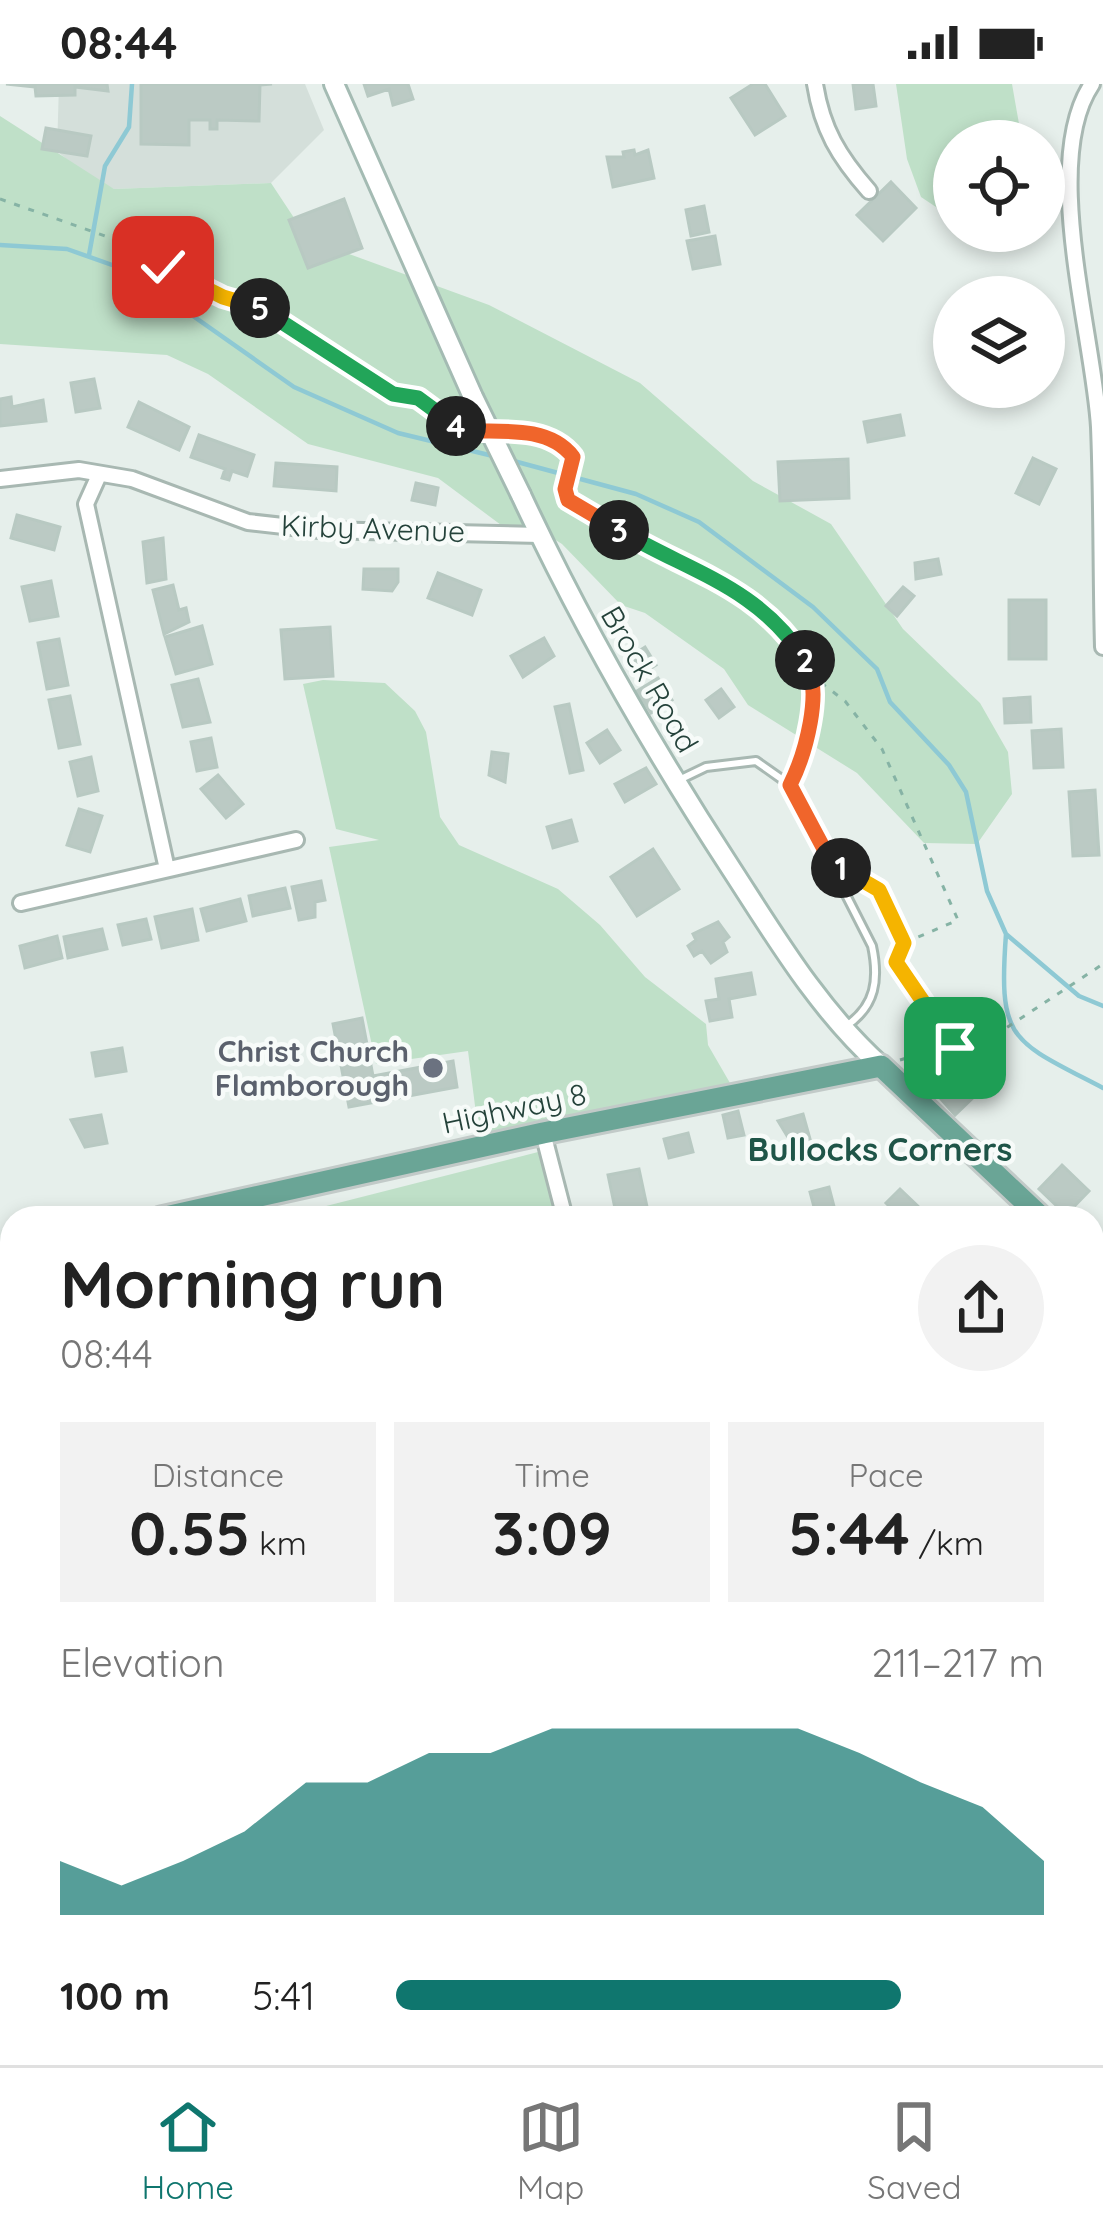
<!DOCTYPE html>
<meta charset="utf-8">
<style>
:root{--surface:#fff;--page:#f2f2f2;--text:#222;--muted:#767676;--line:#e0e0e0;--accent:#0f766e}
body{margin:0;font-family:Quicksand,sans-serif;background:var(--page);color:var(--text);height:100vh;display:flex;flex-direction:column;font-size:45px;white-space:nowrap}
*{box-sizing:border-box;margin:0}
p{font-size:39px;color:var(--muted)}
.icon{flex:none;width:66px;height:66px;fill:none;stroke:currentColor;stroke-width:2;stroke-linecap:round;stroke-linejoin:round}
.map{position:relative;flex:1;overflow:hidden}
.side{position:absolute;left:0px;top:1122px;width:1104px;height:861px;display:flex;flex-direction:column;background:var(--surface);border-radius:36px 36px 0 0;box-shadow:0 6px 18px #0003}
.side>*{flex:none}
.fabs{position:absolute;left:933px;top:36px;display:grid;gap:24px}
.fabs a{display:grid;place-items:center;width:132px;height:132px;border-radius:50%;background:var(--surface);box-shadow:0 6px 18px #0003;font-size:60px}
.pin{position:absolute;display:grid;place-items:center;width:102px;height:102px;color:#fff;margin:-51px;border-radius:24px;box-shadow:0 6px 18px #0006}
.km{position:absolute;width:60px;height:60px;margin:-30px;border-radius:50%;background:#222;color:#fff;font-size:33px;line-height:60px;text-align:center}
.round{display:grid;place-items:center;flex:none;width:126px;height:126px;border-radius:63px;background:var(--page)}
.head{display:flex;align-items:center;justify-content:space-between;height:204px;padding:0 60px}
h1{font-size:66px;font-weight:700;line-height:90px}
.figures{display:grid;grid-template-columns:repeat(3,1fr);gap:18px;height:204px;padding:12px 60px}
.figures div{display:grid;align-content:center;border-radius:0px;background:var(--page);text-align:center}
.figures b{font-size:60px;font-weight:700}
.figures small{font-size:33px;font-weight:400}
.figures p{font-size:33px}
.chart{height:336px;padding:24px 60px}
.chart p{display:flex;justify-content:space-between}
.chart svg{width:100%;height:216px;margin-top:12px;fill:var(--accent);opacity:.7}
ul{padding:0 60px;list-style:none;font-size:39px}
li{display:grid;grid-template-columns:192px 144px 1fr;align-items:center;height:90px}
li i{height:30px;border-radius:15px;background:var(--accent)}
.status{display:flex;justify-content:space-between;align-items:center;height:84px;padding:0 60px;background:var(--surface);direction:ltr}
.status svg{height:33px;fill:currentColor}
.tab-bar{display:flex;justify-content:space-around;align-items:center;height:168px;border-top:3px solid var(--line);background:var(--surface);font-size:33px;color:var(--muted)}
.tab-bar a{display:grid;justify-items:center;gap:6px}
.tab-bar .current{color:var(--accent)}
.map>svg:first-child{display:block}
.built{fill:#d4dfda}
.green{fill:#bfe0c8}
.lines{fill:none;stroke-linecap:round;stroke-linejoin:round}
.stream{stroke:#8ec9d4;stroke-width:4.5}
.building{fill:#bbcac4;stroke:#b8c9c2;stroke-width:3}
.lane-casing{stroke:#a8b8b2;stroke-width:12}
.street-casing{stroke:#a8b8b2;stroke-width:20}
.secondary-casing{stroke:#a4bbb3;stroke-width:24}
.primary-casing{stroke:#c2cac8;stroke-width:27}
.path{stroke:#86b3a5;stroke-width:3;stroke-dasharray:6 9;stroke-linecap:butt}
.lane{stroke:#fff;stroke-width:6}
.street{stroke:#fff;stroke-width:14}
.secondary{stroke:#fff;stroke-width:18}
.primary{stroke:#6aa596;stroke-width:21}
.secondary-bridge-casing{stroke:#a4bbb3;stroke-width:24;stroke-linecap:butt}
.secondary-bridge{stroke:#fff;stroke-width:18}
.split-1-casing{stroke:#fff;stroke-width:24}
.split-2-casing{stroke:#fff;stroke-width:24}
.split-3-casing{stroke:#fff;stroke-width:24}
.split-4-casing{stroke:#fff;stroke-width:24}
.split-5-casing{stroke:#fff;stroke-width:24}
.split-6-casing{stroke:#fff;stroke-width:24}
.split-1{stroke:#f5b400;stroke-width:15}
.split-2{stroke:#f0652b;stroke-width:15}
.split-3{stroke:#22a559;stroke-width:15}
.split-4{stroke:#f0652b;stroke-width:15}
.split-5{stroke:#22a559;stroke-width:15}
.split-6{stroke:#f5b400;stroke-width:15}
.worship-dot{fill:#6b7280;stroke:#f7fbf9;stroke-width:4.5}
.labels{text-anchor:middle;dominant-baseline:central;stroke-width:9;stroke-linejoin:round;paint-order:stroke}
.street-label{font-size:30px;fill:#24423a;stroke:#f7fbf9}
.worship-label{font-size:30px;font-weight:bold;fill:#5b616d;stroke:#f7fbf9;text-anchor:end}
.neighbourhood-label{font-size:33px;font-weight:bold;fill:#1f5548;stroke:#f7fbf9}
</style>
<div class="status"><b>08:44</b><svg viewBox="0 0 49 12"><path d="M0 12V9h3v3zM5 12V6h3v6zM10 12V3h3v9zM15 12V0h3v12zM26 1h20v11H26zM47 4h2v5h-2z"/></svg></div>
<div class="map">
<svg width="1103" height="1981" viewBox="0 0 1103 1981">
<rect width="100%" height="100%" fill="#e6efeb"/>
<path class="built" d="M59 0H305L324 46 271 99 114 105 85 91 57 67Z"/>
<path class="green" d="M896 0H1012L1022 57H954V135L921 113 907 75Z
M0 32 114 105 271 99 308 155 489 221 640 299 753 397 831 440 903 545 980 619 1008 668 1012 710 977 760 924 759 857 689 748 621 724 585 645 529 621 521 562 460 533 442 501 441 438 394 308 360 208 290 167 271 0 260Z
M323 596 385 599 415 627 426 648 440 733 459 761 558 805 600 841 645 893 706 940 708 961 730 999 479 1053 468 967 376 980 329 763 379 756 336 745 303 600Z
M542 1067 558 1134H279Z
M1103 1407V1700L1092 1703V1409Z"/>
<g class="lines">
<path class="stream" d="M0 161 67 165 129 187 294 303 398 349 493 372
M89 171 105 82 129 43 132 0
M510 376 636 410 699 438 813 523 877 585 890 618 949 681 966 708 987 807 1006 850 1079 912 1103 922
M1006 850C998 958 1011 956 1103 1004"/>
</g>
<path class="building" d="M6 0H107L108 7 75 3V11L36 12 35 3Z
M141 0H272L260 1 259 37 217 36V45H210V36H189V61L141 60Z
M364 0H408L413 15 393 21 389 5 368 12Z
M753 0H765L785 32 755 51 731 14Z
M853 0H873L876 22 856 25Z
M46 44 91 52 87 72 42 65Z
M634 66 635 71 648 66 654 94 613 103 607 73H624L623 68Z
M891 98 916 124 883 157 857 131Z
M344 115 362 164 308 184 289 136Z
M704 122 709 148 691 152 686 126Z
M715 152 720 180 693 185 687 157Z
M94 295 100 324 76 328 71 299Z
M11 313 12 323 43 316 46 337 0 342V315Z
M139 318 189 343 179 366 128 343Z
M900 331 904 351 868 358 864 338Z
M199 351 254 371 247 392 232 387 229 396 222 394 225 385 191 373Z
M1033 374 1056 385 1039 420 1016 409Z
M848 375 849 414 780 417 778 378Z
M276 379 337 383 336 407 274 402Z
M416 399 438 404 435 421 412 416Z
M17 431 60 443 54 466 11 454Z
M163 454 166 495 147 499 143 458Z
M938 475 941 490 916 495 915 479Z
M364 485H398V498L392 507 363 505Z
M438 489 481 506 472 531 428 514Z
M51 497 58 532 30 537 22 503Z
M173 501 179 526 186 524 189 538 164 550 153 506Z
M903 503 914 512 897 532 886 522Z
M1009 516H1046V575H1009Z
M202 542 212 580 176 590 165 553Z
M330 543 333 592 285 595 281 546Z
M544 554 554 572 523 593 511 572Z
M59 555 68 601 47 605 38 559Z
M645 563 656 581 639 592 628 574Z
M658 594 672 616 651 629 637 607Z
M198 595 210 638 183 643 172 601Z
M721 605 734 623 719 634 706 616Z
M70 612 80 660 59 664 49 616Z
M1030 613 1031 638 1005 639 1004 615Z
M569 620 583 686 570 689 555 623Z
M1061 645 1063 683 1034 684 1032 647Z
M607 646 620 666 600 679 587 659Z
M211 654 217 683 197 687 191 658Z
M492 668 508 670 505 698 489 691Z
M91 673 98 707 78 712 70 678Z
M646 684 656 700 625 718 615 700Z
M218 691 243 720 226 734 201 705Z
M1095 706 1099 771 1073 772 1069 708Z
M79 725 102 732 90 768 67 761Z
M571 736 577 757 553 764 547 743Z
M653 765 679 805 637 832 611 793Z
M321 797 325 816 315 818V833L299 836 292 803Z
M285 804 290 824 253 832 249 812Z
M240 815 246 837 207 847 201 825Z
M192 825 198 856 162 864 155 833Z
M146 835 151 855 123 861 118 841Z
M718 838 729 853 723 858 727 868 711 879 702 867 694 872 688 862 696 856 693 850Z
M102 845 107 865 68 874 64 853Z
M57 852 62 874 25 884 20 862Z
M751 889 755 910 729 915 732 933 710 937 706 917 719 915 716 895Z
M362 934 373 992 453 977 457 1003 349 1023 333 940Z
M122 964 126 987 96 992 92 969Z
M955 984 977 1010 955 1031 928 1000 940 988 946 993Z
M738 1027 744 1051 728 1054 723 1031Z
M803 1030 810 1055 792 1060 778 1037Z
M101 1031 107 1059 85 1063 71 1036Z
M688 1049 693 1068 669 1074 664 1055Z
M1062 1081 1089 1107 1066 1131 1039 1105Z
M639 1085 649 1132 617 1134 608 1091Z
M829 1103 837 1134H817L810 1108Z
M900 1105 923 1127 916 1134H901L886 1119Z
M12 1918V1959L0 1963V1922Z
M419 1971H441L443 1981H403L401 1975Z
M882 1971H930L933 1981H869L868 1975Z"/>
<g class="lines">
<g class="lane-casing">
<path id="lane" d="M679 696 706 683 756 677 790 701 872 862C879 895 876 922 846 942"/>
</g>
<g class="street-casing">
<path id="street" d="M815 0C822 45 839 73 869 107
M1092 0C1040 77 1094 253 1099 343 1102 415 1101 489 1103 563
M99 391 86 420 167 785
M0 395 79 386 132 395 248 438 319 446 540 451
M21 819 296 756
M543 1049 565 1134
M0 1345 12 1404
M0 1481 12 1479
M78 1971 80 1981
M479 1971 482 1981
M828 1971 830 1981"/>
</g>
<g class="secondary-casing">
<path id="secondary" d="M334 0 473 313
M521 411C582 542 653 665 732 786 778 857 819 926 881 982"/>
</g>
<g class="primary-casing">
<path id="primary" d="M161 1134 543 1049 881 982 1042 1134
M0 1172 12 1169
M1092 1184 1103 1195"/>
</g>
<path class="path" d="M0 115 142 165 163 183 222 213 268 226 393 310 418 313 470 348
M510 349 563 359 573 373 564 405 568 416 657 469 726 497 788 548 820 598 845 617 882 665 958 836 904 859
M795 691 805 665 812 589
M844 785 879 806 904 859 896 878 939 941 944 962 991 954 1103 880
M900 976 943 963"/>
<use href="#lane" class="lane"/>
<use href="#street" class="street"/>
<use href="#secondary" class="secondary"/>
<use href="#primary" class="primary"/>
<g class="secondary-bridge-casing">
<path id="secondary-bridge" d="M473 313 521 411"/>
</g>
<use href="#secondary-bridge" class="secondary-bridge"/>
</g>
<g class="lines">
<g class="split-1-casing">
<path id="split-1" d="M841 784 879 806 904 859 896 878 939 941 944 962 955 964"/>
</g>
<g class="split-2-casing">
<path id="split-2" d="M805 576C824 606 805 671 790 701L832 780 841 784"/>
</g>
<g class="split-3-casing">
<path id="split-3" d="M619 446C689 488 758 502 805 576"/>
</g>
<g class="split-4-casing">
<path id="split-4" d="M456 342 464 347C500 348 549 341 573 373L565 405 568 416 619 446"/>
</g>
<g class="split-5-casing">
<path id="split-5" d="M260 224 393 310 418 314 456 342"/>
</g>
<g class="split-6-casing">
<path id="split-6" d="M163 183 223 213 260 224"/>
</g>
<use href="#split-1" class="split-1"/>
<use href="#split-2" class="split-2"/>
<use href="#split-3" class="split-3"/>
<use href="#split-4" class="split-4"/>
<use href="#split-5" class="split-5"/>
<use href="#split-6" class="split-6"/>
</g>
<circle class="worship-dot" cx="433" cy="984" r="12"/>
<g class="labels">
<g class="street-label">
<text transform="translate(373 444) rotate(2)">Kirby Avenue</text>
<text transform="translate(650 595) rotate(60)">Brock Road</text>
<text transform="translate(514 1024) rotate(-12)">Highway 8</text>
</g>
<g class="worship-label">
<text x="409" y="967">Christ Church<tspan x="409" dy="34">Flamborough</tspan></text>
</g>
<g class="neighbourhood-label">
<text x="880" y="1064">Bullocks Corners</text>
</g>
</g>
</svg>
<div class="fabs">
<a><svg class="icon" aria-label="locate" viewBox="0 0 24 24"><circle cx="12" cy="12" r="6"/><path d="M12 2v4M12 18v4M2 12h4M18 12h4"/></svg></a>
<a><svg class="icon" aria-label="layers" viewBox="0 0 24 24"><path d="M12 4l9 5-9 5-9-5zM3 14l9 5 9-5"/></svg></a>
</div>
<div class="pin" style="left:955px;top:964px;background:#1e9e55"><svg class="icon" aria-label="arrive" viewBox="0 0 24 24"><path d="M6 21V4h12l-3 4 3 4H6"/></svg></div>
<div class="pin" style="left:163px;top:183px;background:#d93025"><svg class="icon" aria-label="check" viewBox="0 0 24 24"><path d="M5 12l5 5 9-10"/></svg></div>
<b class="km" style="left:841px;top:784px">1</b>
<b class="km" style="left:805px;top:576px">2</b>
<b class="km" style="left:619px;top:446px">3</b>
<b class="km" style="left:456px;top:342px">4</b>
<b class="km" style="left:260px;top:224px">5</b>
<section class="side">
<div class="head"><div><h1>Morning run</h1><p>08:44</p></div><a class="round"><svg class="icon" aria-label="share" viewBox="0 0 24 24"><path d="M12 15V3M7 8l5-5 5 5M5 13v7h14v-7"/></svg></a></div>
<div class="figures">
<div><p>Distance</p><b>0.55<small> km</small></b></div>
<div><p>Time</p><b>3:09</b></div>
<div><p>Pace</p><b>5:44<small> /km</small></b></div>
</div>
<div class="chart"><p><span>Elevation</span>211–217 m</p>
<svg viewBox="0 0 160 44" preserveAspectRatio="none"><path d="M0 44V33L10 38L20 33L30 27L40 17L50 17L60 11L70 11L80 6L90 6L100 6L110 6L120 6L130 11L140 17L150 22L160 33V44z"/></svg>
</div>
<ul>
<li><b>100 m</b>5:41<i style="width:78%"></i></li>
</ul>
</section>
</div>
<nav class="tab-bar">
<a class="current"><svg class="icon" aria-label="home" viewBox="0 0 24 24"><path d="M3 11l9-7 9 7M6 9v11h12V9"/></svg>Home</a>
<a><svg class="icon" aria-label="map" viewBox="0 0 24 24"><path d="M3 6l6-2 6 2 6-2v14l-6 2-6-2-6 2zM9 4v14M15 6v14"/></svg>Map</a>
<a><svg class="icon" aria-label="saved" viewBox="0 0 24 24"><path d="M7 4h10v16l-5-4-5 4z"/></svg>Saved</a>
</nav>
